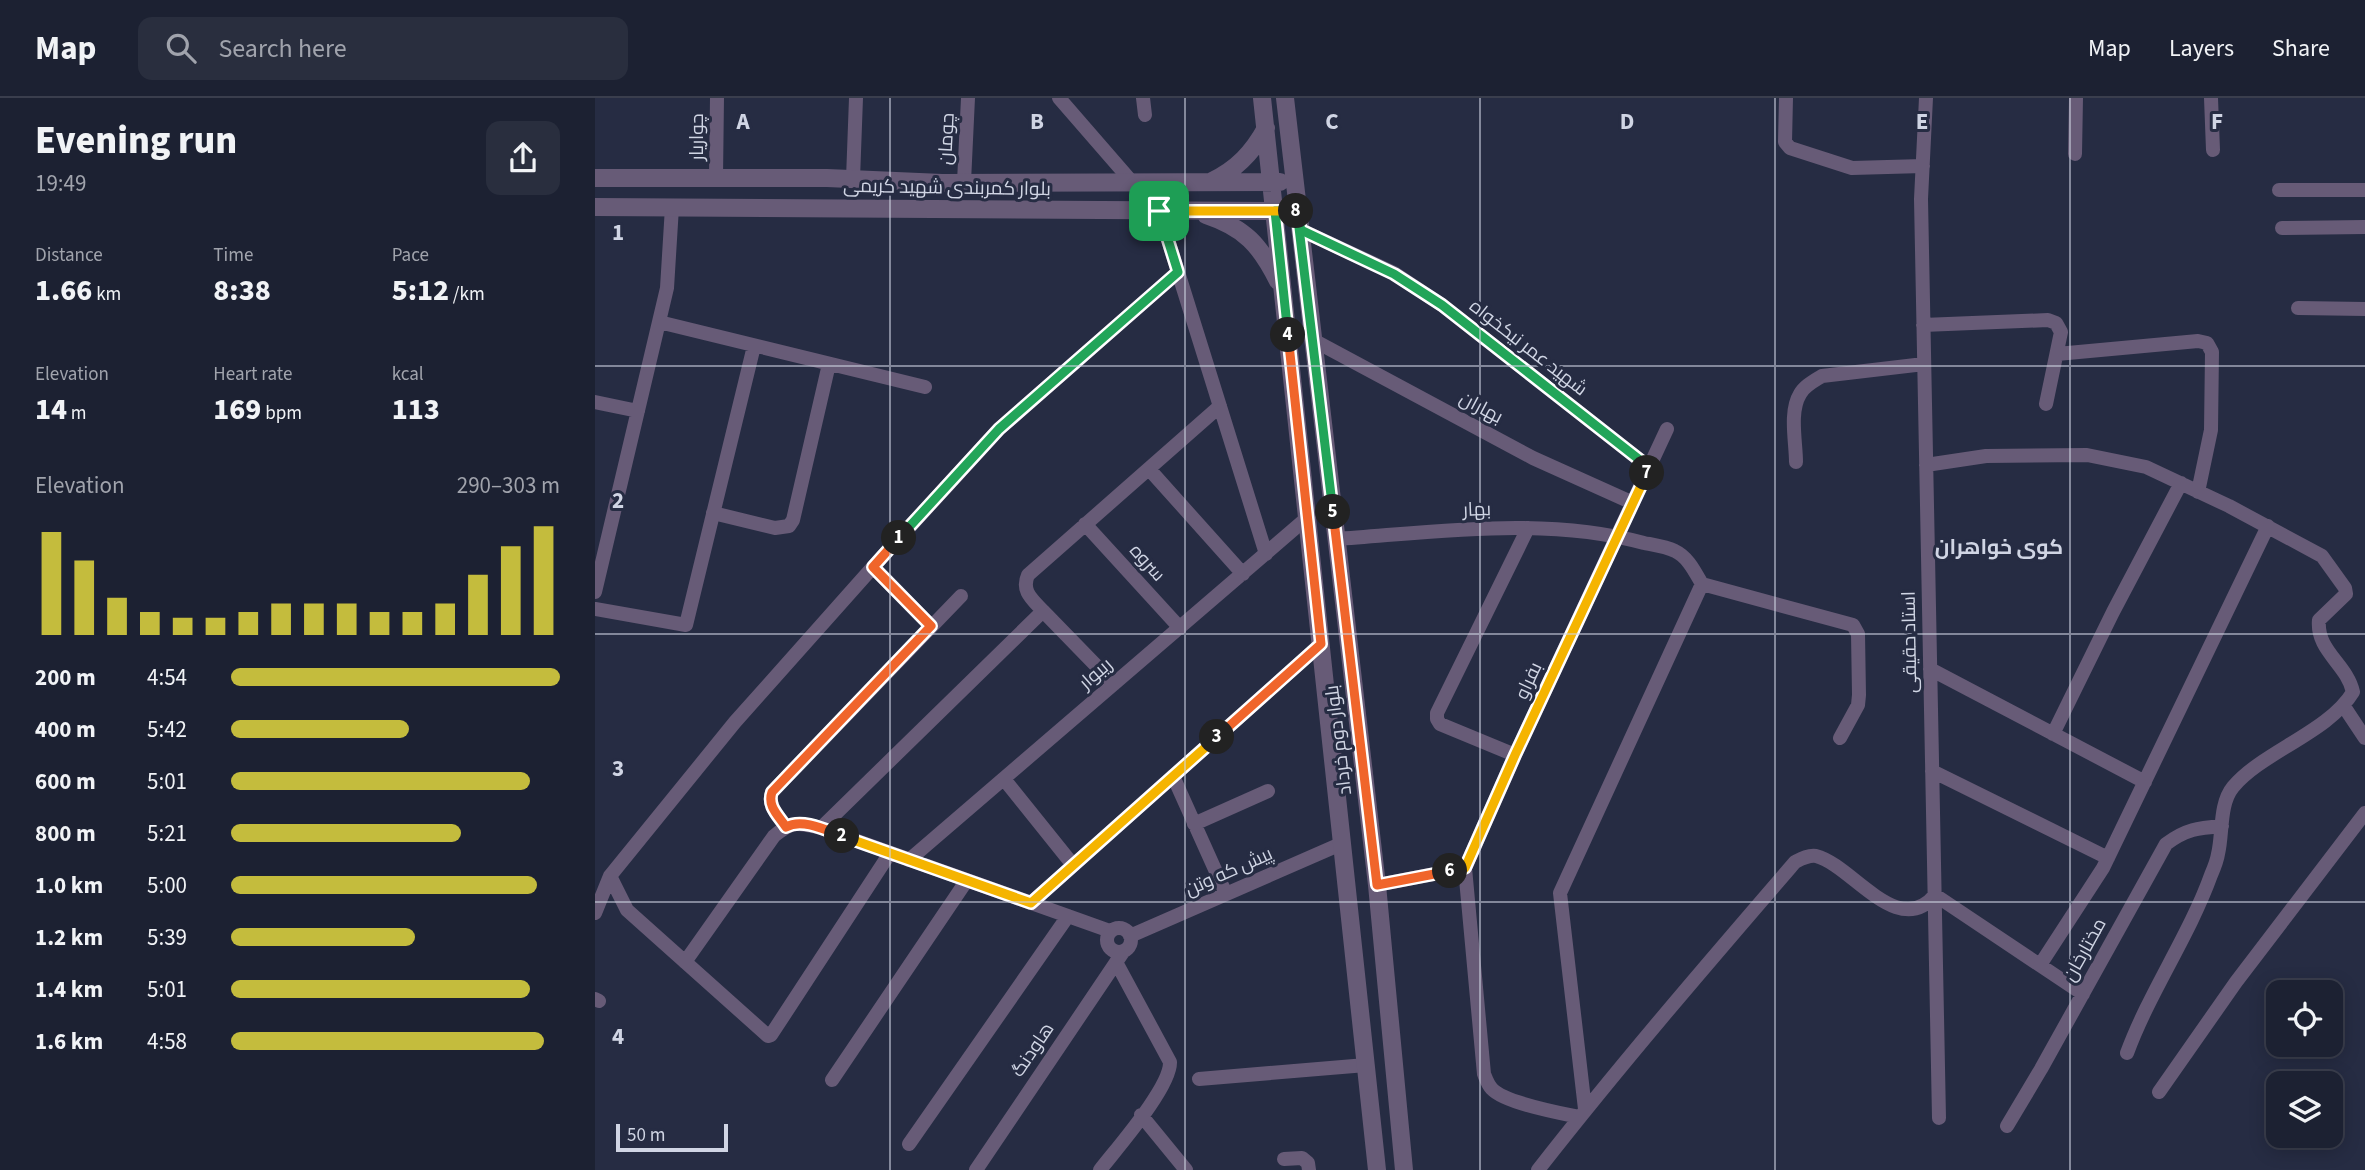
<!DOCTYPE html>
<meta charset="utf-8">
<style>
:root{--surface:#1c2132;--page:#292e3e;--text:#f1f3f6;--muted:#a0a3ac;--line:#3a3e4d;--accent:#c4bc3d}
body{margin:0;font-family:"Source Sans 3",Cairo,sans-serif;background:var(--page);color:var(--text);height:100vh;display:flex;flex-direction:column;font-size:26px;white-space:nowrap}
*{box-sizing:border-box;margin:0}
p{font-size:23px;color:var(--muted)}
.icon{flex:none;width:38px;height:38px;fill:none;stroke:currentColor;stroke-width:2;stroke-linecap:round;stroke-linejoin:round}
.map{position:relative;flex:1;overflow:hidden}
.details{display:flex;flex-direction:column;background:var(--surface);width:595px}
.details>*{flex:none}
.tools{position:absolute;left:1671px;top:882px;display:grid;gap:14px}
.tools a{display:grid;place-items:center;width:77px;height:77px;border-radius:14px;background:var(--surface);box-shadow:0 4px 18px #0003,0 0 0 2px var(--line);font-size:35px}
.scale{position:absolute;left:21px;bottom:18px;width:112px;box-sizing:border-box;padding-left:7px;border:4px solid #d0d5e4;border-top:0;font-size:19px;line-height:24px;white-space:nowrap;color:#d0d5e4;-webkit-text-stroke:5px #262c43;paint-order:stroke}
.pin{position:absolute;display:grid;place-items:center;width:60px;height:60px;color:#fff;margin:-30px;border-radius:14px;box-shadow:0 4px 10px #0006}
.km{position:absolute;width:35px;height:35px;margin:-18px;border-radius:50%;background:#222;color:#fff;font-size:19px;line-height:35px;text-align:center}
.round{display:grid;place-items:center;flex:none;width:74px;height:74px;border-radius:14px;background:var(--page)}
.summary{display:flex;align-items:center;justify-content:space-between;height:119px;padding:0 35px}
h1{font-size:38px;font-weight:800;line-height:52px}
.figures{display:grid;grid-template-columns:repeat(3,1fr);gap:10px;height:119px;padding:7px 35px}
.figures div{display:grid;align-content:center}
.figures b{font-size:30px;font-weight:800}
.figures small{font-size:19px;font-weight:400}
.figures p{font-size:19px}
.chart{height:196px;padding:14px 35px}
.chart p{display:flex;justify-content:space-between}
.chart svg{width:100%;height:126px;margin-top:7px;stroke:var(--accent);stroke-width:6}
ul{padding:0 35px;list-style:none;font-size:23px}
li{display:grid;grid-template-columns:112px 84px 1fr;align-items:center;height:52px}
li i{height:18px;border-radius:9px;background:var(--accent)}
header{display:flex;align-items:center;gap:42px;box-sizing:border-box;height:98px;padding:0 35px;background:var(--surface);border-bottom:2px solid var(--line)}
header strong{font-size:33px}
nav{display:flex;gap:38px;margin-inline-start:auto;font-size:24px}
.search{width:490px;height:63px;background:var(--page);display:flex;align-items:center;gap:18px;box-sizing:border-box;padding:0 24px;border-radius:14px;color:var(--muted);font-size:26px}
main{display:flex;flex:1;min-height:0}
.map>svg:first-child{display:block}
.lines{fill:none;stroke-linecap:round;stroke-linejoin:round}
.minor{stroke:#675b77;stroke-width:14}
.tertiary{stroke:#675b77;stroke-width:18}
.split-1-casing{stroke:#fff;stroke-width:14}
.split-2-casing{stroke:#fff;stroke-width:14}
.split-3-casing{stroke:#fff;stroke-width:14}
.split-4-casing{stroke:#fff;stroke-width:14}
.split-5-casing{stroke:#fff;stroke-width:14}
.split-6-casing{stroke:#fff;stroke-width:14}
.split-7-casing{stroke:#fff;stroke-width:14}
.split-8-casing{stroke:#fff;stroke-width:14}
.split-9-casing{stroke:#fff;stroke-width:14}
.split-1{stroke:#22a559;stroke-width:9}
.split-2{stroke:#f0652b;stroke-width:9}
.split-3{stroke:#f5b400;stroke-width:9}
.split-4{stroke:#f0652b;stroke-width:9}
.split-5{stroke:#22a559;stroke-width:9}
.split-6{stroke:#f0652b;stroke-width:9}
.split-7{stroke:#f5b400;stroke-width:9}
.split-8{stroke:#22a559;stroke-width:9}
.split-9{stroke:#f5b400;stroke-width:9}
.grid{fill:none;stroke:#d0d5e4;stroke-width:2;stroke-opacity:0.55}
.labels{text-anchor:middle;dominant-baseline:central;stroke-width:6;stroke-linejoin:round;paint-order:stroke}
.street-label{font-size:19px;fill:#d0d5e4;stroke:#262c43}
.neighbourhood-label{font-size:21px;font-weight:bold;fill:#d0d5e4;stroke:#262c43}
.grid-label{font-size:23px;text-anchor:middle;font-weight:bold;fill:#d0d5e4;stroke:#262c43;stroke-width:6;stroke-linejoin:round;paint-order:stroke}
</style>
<header>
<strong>Map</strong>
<div class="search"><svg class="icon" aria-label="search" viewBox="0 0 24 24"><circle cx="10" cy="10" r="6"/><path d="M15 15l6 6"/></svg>Search here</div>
<nav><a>Map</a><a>Layers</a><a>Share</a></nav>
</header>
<main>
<section class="details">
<div class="summary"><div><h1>Evening run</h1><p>19:49</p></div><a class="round"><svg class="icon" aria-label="share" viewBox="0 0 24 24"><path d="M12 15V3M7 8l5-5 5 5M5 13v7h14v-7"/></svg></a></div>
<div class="figures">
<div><p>Distance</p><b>1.66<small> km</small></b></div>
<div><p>Time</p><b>8:38</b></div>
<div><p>Pace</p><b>5:12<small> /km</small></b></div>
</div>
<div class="figures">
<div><p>Elevation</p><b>14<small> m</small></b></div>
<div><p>Heart rate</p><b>169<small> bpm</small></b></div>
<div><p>kcal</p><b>113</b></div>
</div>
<div class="chart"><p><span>Elevation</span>290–303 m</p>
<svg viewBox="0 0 160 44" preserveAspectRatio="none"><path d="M5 44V8M15 44V18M25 44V31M35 44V36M45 44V38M55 44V38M65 44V36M75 44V33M85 44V33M95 44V33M105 44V36M115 44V36M125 44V33M135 44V23M145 44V13M155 44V6"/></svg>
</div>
<ul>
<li><b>200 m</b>4:54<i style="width:100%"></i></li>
<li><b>400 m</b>5:42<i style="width:54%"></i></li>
<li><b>600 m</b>5:01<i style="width:91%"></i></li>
<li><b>800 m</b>5:21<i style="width:70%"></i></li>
<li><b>1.0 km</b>5:00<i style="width:93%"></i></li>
<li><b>1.2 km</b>5:39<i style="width:56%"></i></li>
<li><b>1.4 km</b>5:01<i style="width:91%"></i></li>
<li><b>1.6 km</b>4:58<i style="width:95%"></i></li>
</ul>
</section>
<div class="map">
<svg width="1770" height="1072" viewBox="0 0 1770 1072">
<rect width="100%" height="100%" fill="#262c43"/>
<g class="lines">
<path class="minor" d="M464 0 537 84
M548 0 550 17
M1191 0 1190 44 1195 50 1257 70 1328 68
M1331 0 1326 101 1344 1020
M1616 0 1618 52
M1480 56 1481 0
M121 79 122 0
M258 81 261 0
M369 84 373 0
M1684 92H1770
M564 113 671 456
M1687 130 1770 129
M706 132 799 175 847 207 1055 370
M1703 210 1770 211
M64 224 330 289
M1328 227 1453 222 1461 225 1466 234 1451 306
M718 242 938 360 1038 405
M1462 256 1603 243 1612 245 1617 254 1616 332 1603 394
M0 304 43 313
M1201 364C1201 344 1194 314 1205 296 1209 288 1219 283 1227 278L1329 266
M1331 367 1391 358 1492 357 1551 369 1634 408 1727 458 1750 490 1751 496 1724 522C1721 553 1752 566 1758 594 1734 634 1667 654 1638 689 1624 706 1628 736 1623 756 1622 763 1619 770 1616 777 1594 838 1555 893 1532 955
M554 371 648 476
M118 415 180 430 194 428 198 422 234 266
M490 426 585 530
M741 441C842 434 950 418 1049 445 1059 447 1072 449 1080 453 1093 459 1100 474 1107 486L1258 527 1263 536 1264 597 1263 607 1245 640
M278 469 336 528
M0 494 72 190 77 109
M0 511 91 527 159 248
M448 513 519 586
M1335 571 1550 684
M1748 607 1770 640
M1458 636 1518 514 1586 385
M920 657 845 626 842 621V615L933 430
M1337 673 1513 760
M578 678 631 796
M409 681 478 767
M599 726 673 693
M191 729C183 717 172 708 177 694L366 498
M226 730 515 833
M314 762 713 419
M870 770 889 976C891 981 893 987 897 991 910 1005 965 1015 984 1019
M15 778 32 812 173 938 176 937 295 755
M782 787 870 770 920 657 1072 331
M436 805 726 546
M0 815 15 778 140 624 278 469 404 331 583 174
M512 842a12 12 0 1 1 24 0a12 12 0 1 1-24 0Z
M535 838 748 745
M90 864 179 738C198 722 203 725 226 730L448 513C437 501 426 493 433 477L625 308
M1445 867 1508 770 1673 428
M0 901 4 903
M604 981 771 967
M237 982 372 782
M1564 994 1641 884 1770 715
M990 1011 965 795 1107 486
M546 1017 591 1072
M1412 1028 1446 971 1571 746C1591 731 1603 730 1627 728
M314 1046 473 818
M689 1061 707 1060 713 1065 714 1072
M381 1072 528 854
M505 1072C522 1050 576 989 575 964L521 864
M943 1072C1025 967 1113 865 1200 764 1206 761 1213 757 1221 758 1257 767 1303 842 1340 797L1488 896"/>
<path class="tertiary" d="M667 0 782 1072
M690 0 782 787 809 1072
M0 80H232L347 85 685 84
M617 83C642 71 658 54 671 30
M0 109 689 113
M611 117C650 130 665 147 683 183"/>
</g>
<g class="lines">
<g class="split-1-casing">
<path id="split-1" d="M304 440 404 331 583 174 564 113"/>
</g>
<g class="split-2-casing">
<path id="split-2" d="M247 738C231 732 207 720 191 729 183 717 172 708 177 694L336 528 278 469 304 440"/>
</g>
<g class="split-3-casing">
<path id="split-3" d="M247 738 436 805 622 639"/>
</g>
<g class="split-4-casing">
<path id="split-4" d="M622 639 726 546 693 237"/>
</g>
<g class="split-5-casing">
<path id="split-5" d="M693 237 680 113H702L738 414"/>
</g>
<g class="split-6-casing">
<path id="split-6" d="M738 414 782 787 855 773"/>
</g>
<g class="split-7-casing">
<path id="split-7" d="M855 773 870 770 920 657 1052 375"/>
</g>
<g class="split-8-casing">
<path id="split-8" d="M701 113 706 132 799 176 847 207 1055 370 1052 375"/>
</g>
<g class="split-9-casing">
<path id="split-9" d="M564 113H701"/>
</g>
<use href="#split-1" class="split-1"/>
<use href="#split-2" class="split-2"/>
<use href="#split-3" class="split-3"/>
<use href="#split-4" class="split-4"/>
<use href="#split-5" class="split-5"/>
<use href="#split-6" class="split-6"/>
<use href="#split-7" class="split-7"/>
<use href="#split-8" class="split-8"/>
<use href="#split-9" class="split-9"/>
</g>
<path class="grid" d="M295 0V1072M590 0V1072M885 0V1072M1180 0V1072M1475 0V1072M0 268H1770M0 536H1770M0 804H1770"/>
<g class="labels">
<g class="street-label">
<text transform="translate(102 39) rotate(-90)">چواریار</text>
<text transform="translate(352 41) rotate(-87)">چومان</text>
<text transform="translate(352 90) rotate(1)">بلوار کمربندی شهید کریمی</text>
<text transform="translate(933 250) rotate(38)">شهید عمر نیکخواه</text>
<text transform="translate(886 310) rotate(28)">بهاران</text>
<text transform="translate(882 412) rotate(-2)">بهار</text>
<text transform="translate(552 465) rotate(48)">سروه</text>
<text transform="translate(1315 544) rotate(-91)">استاد حقیقی</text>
<text transform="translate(501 576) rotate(-41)">ریبوار</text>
<text transform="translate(934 583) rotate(-65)">بفراو</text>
<text transform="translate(744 642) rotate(-97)">بلوار دوم خرداد</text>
<text transform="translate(634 774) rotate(-24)">پیش که وتن</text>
<text transform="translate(1490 852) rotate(-61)">مختارخان</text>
<text transform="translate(438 952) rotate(-56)">هاودنگ</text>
</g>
<g class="neighbourhood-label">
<text x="1404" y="449">کوی خواهران</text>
</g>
</g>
<g class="grid-label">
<text x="148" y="31">A</text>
<text x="442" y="31">B</text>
<text x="737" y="31">C</text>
<text x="1032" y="31">D</text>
<text x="1327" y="31">E</text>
<text x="1622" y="31">F</text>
<text x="23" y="142">1</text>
<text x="23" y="410">2</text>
<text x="23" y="678">3</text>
<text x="23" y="946">4</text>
</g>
</svg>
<div class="tools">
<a><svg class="icon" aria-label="locate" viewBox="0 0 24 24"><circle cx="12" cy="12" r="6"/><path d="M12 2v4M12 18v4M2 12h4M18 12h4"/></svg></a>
<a><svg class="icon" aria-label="layers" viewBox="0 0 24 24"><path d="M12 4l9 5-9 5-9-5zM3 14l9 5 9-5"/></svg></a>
</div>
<div class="scale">50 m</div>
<div class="pin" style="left:564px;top:113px;background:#1e9e55"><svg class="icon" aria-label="arrive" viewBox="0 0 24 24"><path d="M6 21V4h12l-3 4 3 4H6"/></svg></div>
<b class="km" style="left:304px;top:440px">1</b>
<b class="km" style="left:247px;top:738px">2</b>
<b class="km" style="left:622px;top:639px">3</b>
<b class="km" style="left:693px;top:237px">4</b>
<b class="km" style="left:738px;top:414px">5</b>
<b class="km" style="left:855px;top:773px">6</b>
<b class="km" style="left:1052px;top:375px">7</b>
<b class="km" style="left:701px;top:113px">8</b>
</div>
</main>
